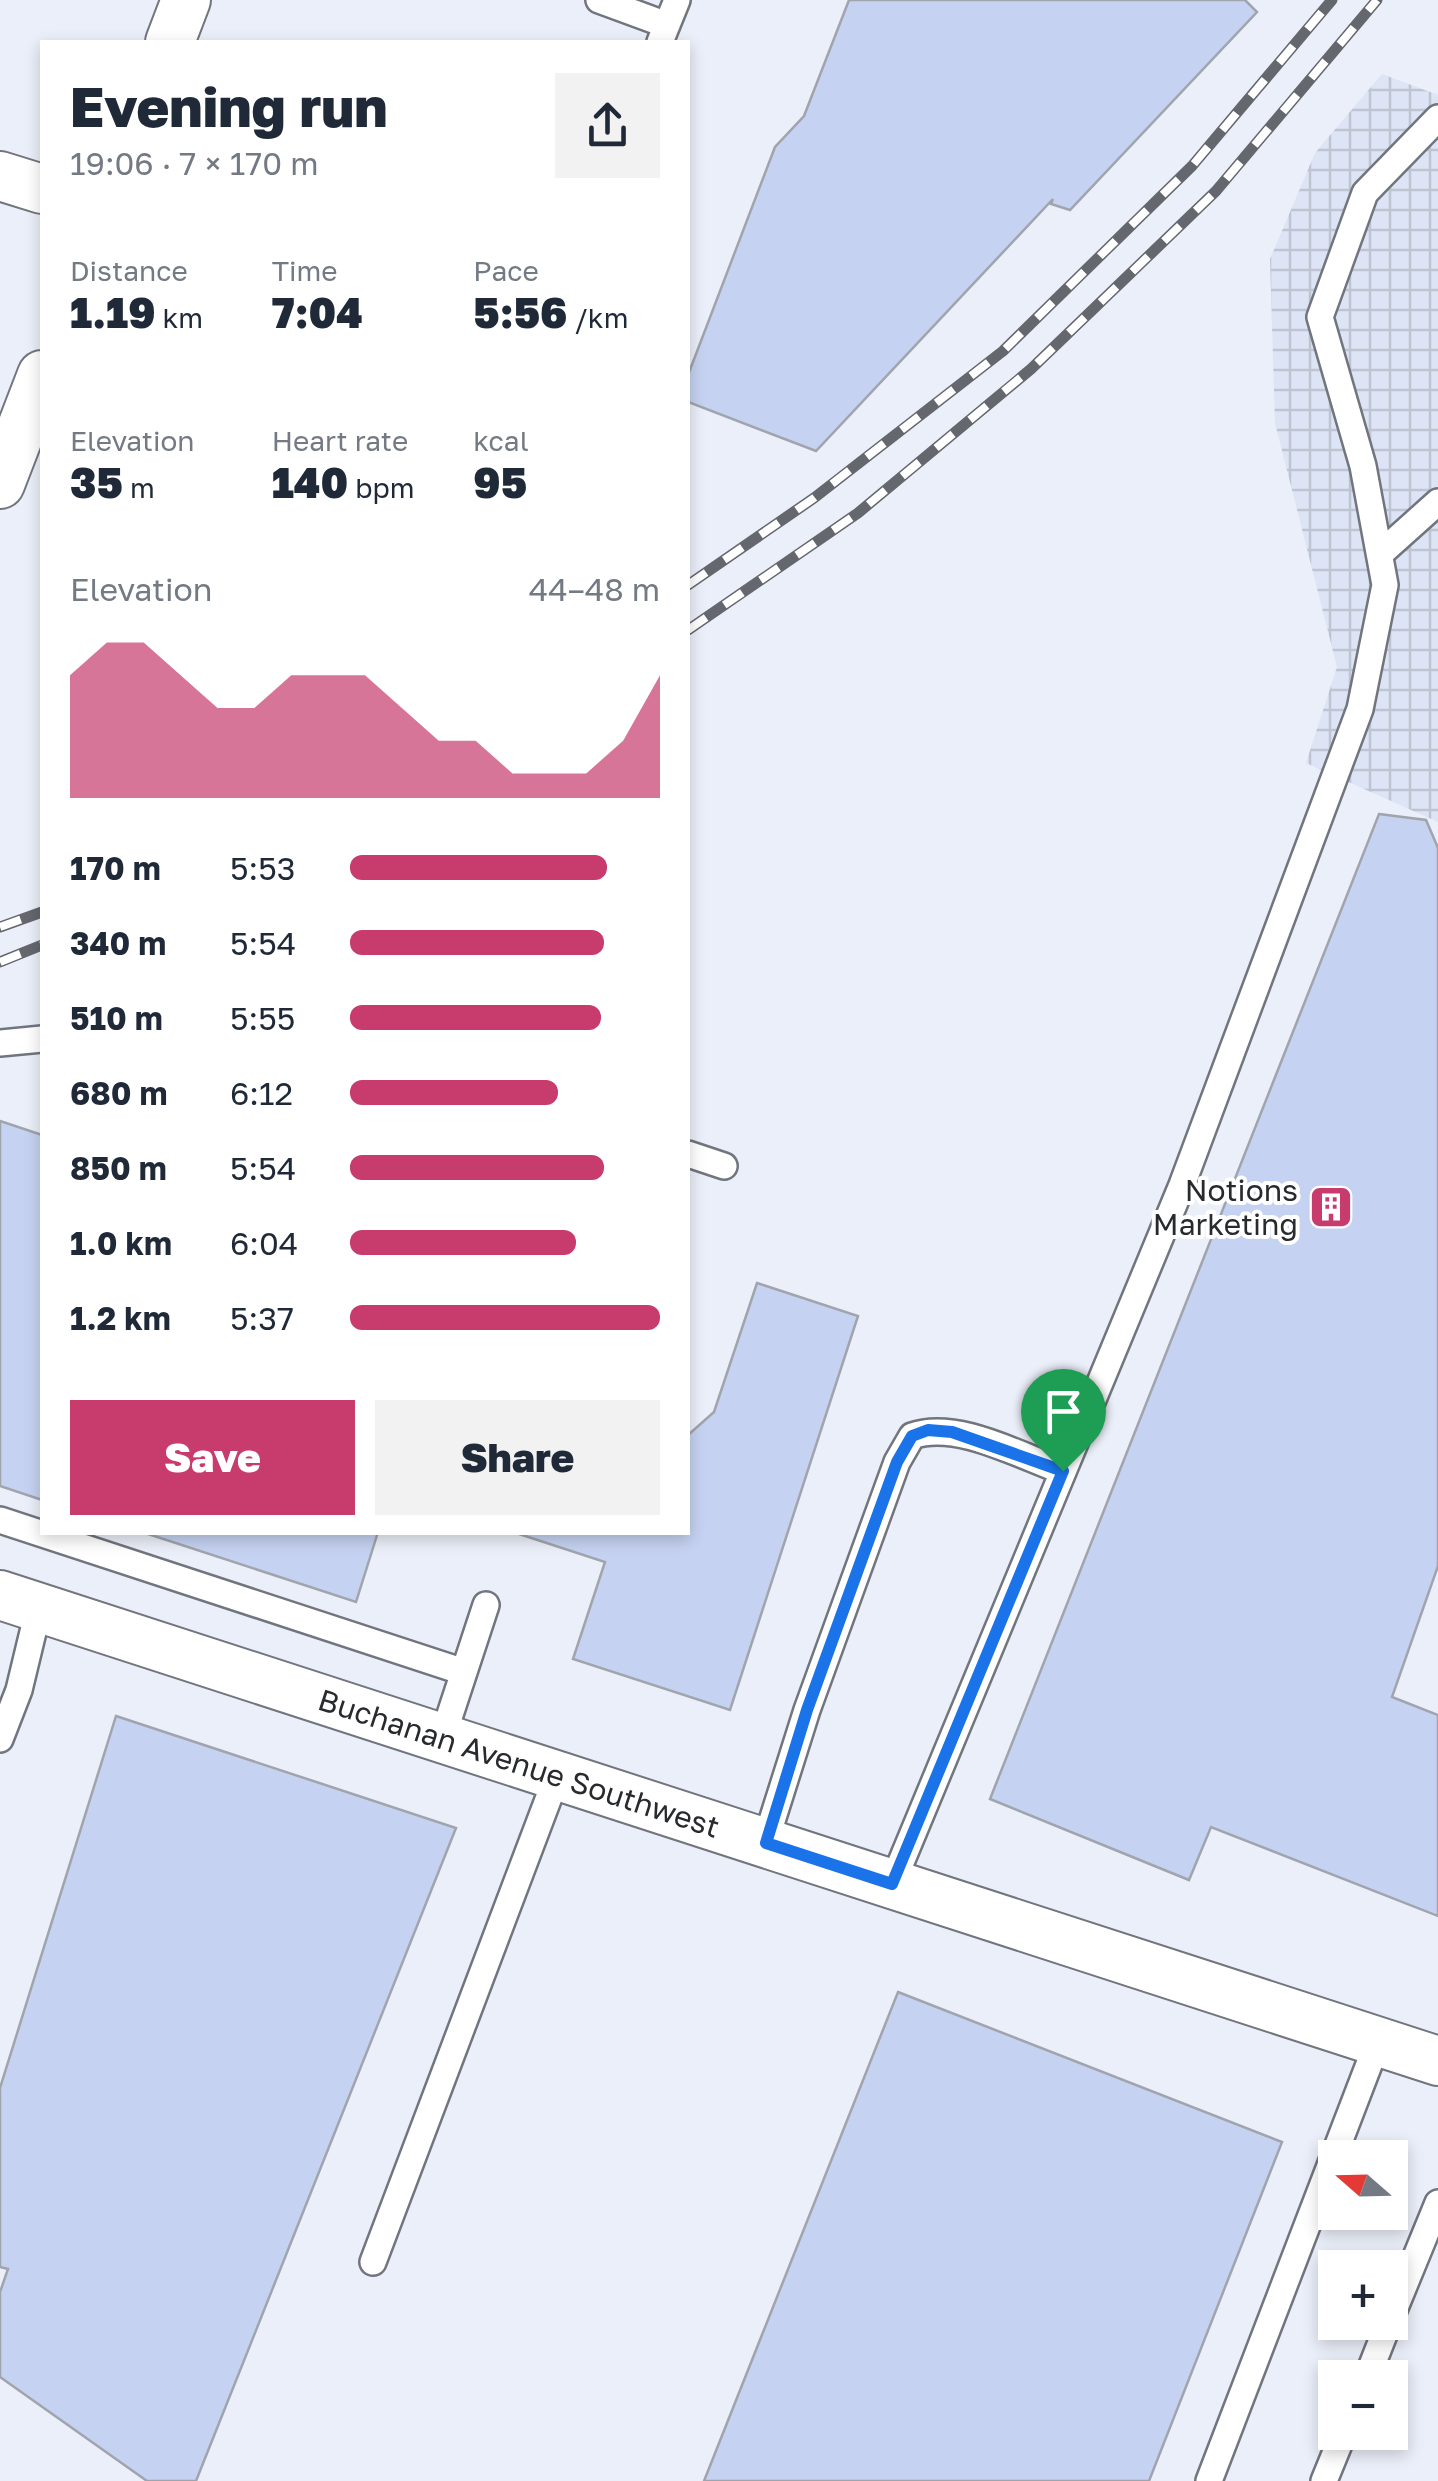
<!DOCTYPE html>
<meta charset="utf-8">
<style>
:root{--surface:#fff;--page:#f2f2f3;--text:#1f2937;--muted:#747a83;--accent:#c73b6d}
body{margin:0;font-family:"Golos Text",sans-serif;background:var(--page);color:var(--text);height:100vh;display:flex;flex-direction:column;font-size:38px;white-space:nowrap}
*{box-sizing:border-box;margin:0}
p{font-size:32px;color:var(--muted)}
.icon{flex:none;width:55px;height:55px;fill:none;stroke:currentColor;stroke-width:2;stroke-linecap:round;stroke-linejoin:round}
.map{position:relative;flex:1;overflow:hidden}
.details{position:absolute;left:40px;top:40px;width:650px;height:1495px;display:flex;flex-direction:column;background:var(--surface);border-radius:0px;box-shadow:0 5px 15px #0003}
.details>*{flex:none}
.needle{width:65px;rotate:290deg}
.buttons{position:absolute;left:1318px;top:2140px;display:grid;gap:20px}
.buttons a{display:grid;place-items:center;width:90px;height:90px;border-radius:0px;background:var(--surface);box-shadow:0 5px 15px #0003;font-size:50px}
.pin{position:absolute;display:grid;place-items:center;width:85px;height:85px;color:#fff;margin:-102px -42px;border-radius:50% 50% 50% 0;rotate:-45deg;box-shadow:0 0 10px #0007}
.pin .icon{rotate:45deg}
.round{display:grid;place-items:center;flex:none;width:105px;height:105px;border-radius:0px;background:var(--page)}
.headline{display:flex;align-items:center;justify-content:space-between;height:170px;padding:0 30px}
h1{font-size:55px;font-weight:800;line-height:75px}
.stats{display:grid;grid-template-columns:repeat(3,1fr);gap:15px;height:170px;padding:10px 30px}
.stats div{display:grid;align-content:center}
.stats b{font-size:42px;font-weight:800}
.stats small{font-size:28px;font-weight:400}
.stats p{font-size:28px}
.chart{height:280px;padding:20px 30px}
.chart p{display:flex;justify-content:space-between}
.chart svg{width:100%;height:180px;margin-top:10px;fill:var(--accent);opacity:.7}
.primary-button{display:flex;gap:20px;margin-top:auto;padding:20px 30px}
.primary-button a{flex:1;height:115px;border-radius:0px;background:var(--accent);color:#fff;font-size:40px;font-weight:800;line-height:115px;text-align:center}
.primary-button a+a{background:var(--page);color:var(--text)}
ul{padding:0 30px;list-style:none;font-size:32px}
li{display:grid;grid-template-columns:160px 120px 1fr;align-items:center;height:75px}
li i{height:25px;border-radius:12px;background:var(--accent)}
.map>svg:first-child{display:block}
.industrial{fill:url(#industrial-grid)}
.building{fill:#c5d2f1;stroke:#a0a4ad;stroke-width:2.5}
.lines{fill:none;stroke-linecap:round;stroke-linejoin:round}
.lane-casing{stroke:#71757e;stroke-width:30}
.street-casing{stroke:#71757e;stroke-width:52}
.lane{stroke:#fff;stroke-width:25}
.street{stroke:#fff;stroke-width:48}
.rail-casing{stroke:#64676d;stroke-width:11}
.rail{stroke:#fff;stroke-width:8;stroke-dasharray:22;stroke-linecap:butt}
.route-casing{stroke:#fff;stroke-width:20}
.route{stroke:#1a73e8;stroke-width:12}
.labels{text-anchor:middle;dominant-baseline:central;stroke-width:8;stroke-linejoin:round;paint-order:stroke}
.poi-label{font-size:30px;fill:#282a2e;stroke:#fff;text-anchor:end}
.street-label{font-size:30px;fill:#282a2e;stroke:#fff}
</style>
<div class="map">
<svg width="1438" height="2481" viewBox="0 0 1438 2481">
<defs>
<pattern id="industrial-grid" width="8" height="8" patternUnits="userSpaceOnUse" patternTransform="scale(2.5)"><rect width="8" height="8" fill="#dde4f5"/><path d="M0 4h8M4 0v8" fill="none" stroke="#bec4d2"/></pattern>
</defs>
<rect width="100%" height="100%" fill="#ebeff9"/>
<path class="industrial" d="M1382 74 1438 95V822L1306 763 1337 667 1275 423 1270 259 1315 153Z"/>
<path class="building" d="M849 0H1245L1257 12 1070 210 1051 204 1053 199 816 451 688 402V375L775 147 804 116Z
M1379 814 1426 820 1438 848V1566L1392 1697 1438 1715V1916L1211 1827 1189 1880 990 1799Z
M0 1121 42 1135V1500L0 1486Z
M757 1283 858 1316 730 1710 573 1659 605 1562 513 1532H688V1435L714 1412Z
M142 1532H378L356 1602Z
M116 1716 456 1828 196 2481H147L0 2377V2292L8 2269 0 2267V2088Z
M898 1992 1282 2142 1149 2481H704Z"/>
<g class="lines">
<g class="lane-casing">
<path id="lane" d="M599 0 667 25
M660 42 677 0
M1380 554 1438 502
M0 1043 42 1039
M688 1154 724 1166
M0 1520 464 1672
M0 1739 19 1690 39 1607
M442 1739 486 1605
M765 1843 807 1710 897 1462 912 1436C957 1420 1020 1456 1063 1471
M892 1884 1182 1185 1360 709 1385 585 1363 466 1320 317 1365 193 1438 118
M373 2262 557 1776
M1390 2320 1438 2203
M1367 2378 1389 2322
M1209 2481 1378 2041
M1324 2481 1344 2432"/>
</g>
<g class="street-casing">
<path id="street" d="M170 42 186 0
M0 176 42 189
M0 484 42 375
M0 1595 1438 2061"/>
</g>
<use href="#lane" class="lane"/>
<use href="#street" class="street"/>
<g class="rail-casing">
<path id="rail" d="M688 585 814 498 1003 351 1192 166 1332 0
M688 630 858 513 1031 369 1216 191 1377 0
M0 927 42 912
M0 962 42 945"/>
</g>
<use href="#rail" class="rail"/>
</g>
<g class="lines">
<g class="route-casing">
<path id="route" d="M928 1430 952 1432 1063 1471 892 1884 766 1843 807 1710 897 1462 912 1436Z"/>
</g>
<use href="#route" class="route"/>
</g>
<defs>
<g id="building-square" transform="scale(2.25)"><rect x="-9" y="-9" width="18" height="18" rx="4" fill="#c73b6d" stroke="#fff"/><path d="M-4-6H4V6H1V3H-1V6H-4ZM-2.5-4.3h1.7v1.8h-1.7ZM.8-4.3h1.7v1.8H.8ZM-2.5-1h1.7V.8h-1.7ZM.8-1h1.7V.8H.8Z" fill="#fff"/></g>
</defs>
<g fill-rule="evenodd">
<use href="#building-square" x="1331" y="1207"/>
</g>
<g class="labels">
<g class="poi-label">
<text x="1298" y="1190">Notions<tspan x="1298" dy="34">Marketing</tspan></text>
</g>
<g class="street-label">
<text transform="translate(519 1763) rotate(18)">Buchanan Avenue Southwest</text>
</g>
</g>
</svg>
<div class="buttons">
<a><svg class="needle" viewBox="-14 -14 28 28"><path d="M0-13l5 13h-10z" fill="#e53935"/><path d="M0 13l5-13h-10z" fill="#747a83"/></svg></a>
<a>+</a>
<a>−</a>
</div>
<div class="pin" style="left:1063px;top:1471px;background:#1e9e55"><svg class="icon" aria-label="arrive" viewBox="0 0 24 24"><path d="M6 21V4h12l-3 4 3 4H6"/></svg></div>
<section class="details">
<div class="headline"><div><h1>Evening run</h1><p>19:06 · 7 × 170 m</p></div><a class="round"><svg class="icon" aria-label="share" viewBox="0 0 24 24"><path d="M12 15V3M7 8l5-5 5 5M5 13v7h14v-7"/></svg></a></div>
<div class="stats">
<div><p>Distance</p><b>1.19<small> km</small></b></div>
<div><p>Time</p><b>7:04</b></div>
<div><p>Pace</p><b>5:56<small> /km</small></b></div>
</div>
<div class="stats">
<div><p>Elevation</p><b>35<small> m</small></b></div>
<div><p>Heart rate</p><b>140<small> bpm</small></b></div>
<div><p>kcal</p><b>95</b></div>
</div>
<div class="chart"><p><span>Elevation</span>44–48 m</p>
<svg viewBox="0 0 160 44" preserveAspectRatio="none"><path d="M0 44V14L10 6L20 6L30 14L40 22L50 22L60 14L70 14L80 14L90 22L100 30L110 30L120 38L130 38L140 38L150 30L160 14V44z"/></svg>
</div>
<ul>
<li><b>170 m</b>5:53<i style="width:83%"></i></li>
<li><b>340 m</b>5:54<i style="width:82%"></i></li>
<li><b>510 m</b>5:55<i style="width:81%"></i></li>
<li><b>680 m</b>6:12<i style="width:67%"></i></li>
<li><b>850 m</b>5:54<i style="width:82%"></i></li>
<li><b>1.0 km</b>6:04<i style="width:73%"></i></li>
<li><b>1.2 km</b>5:37<i style="width:100%"></i></li>
</ul>
<div class="primary-button"><a>Save</a><a>Share</a></div>
</section>
</div>
